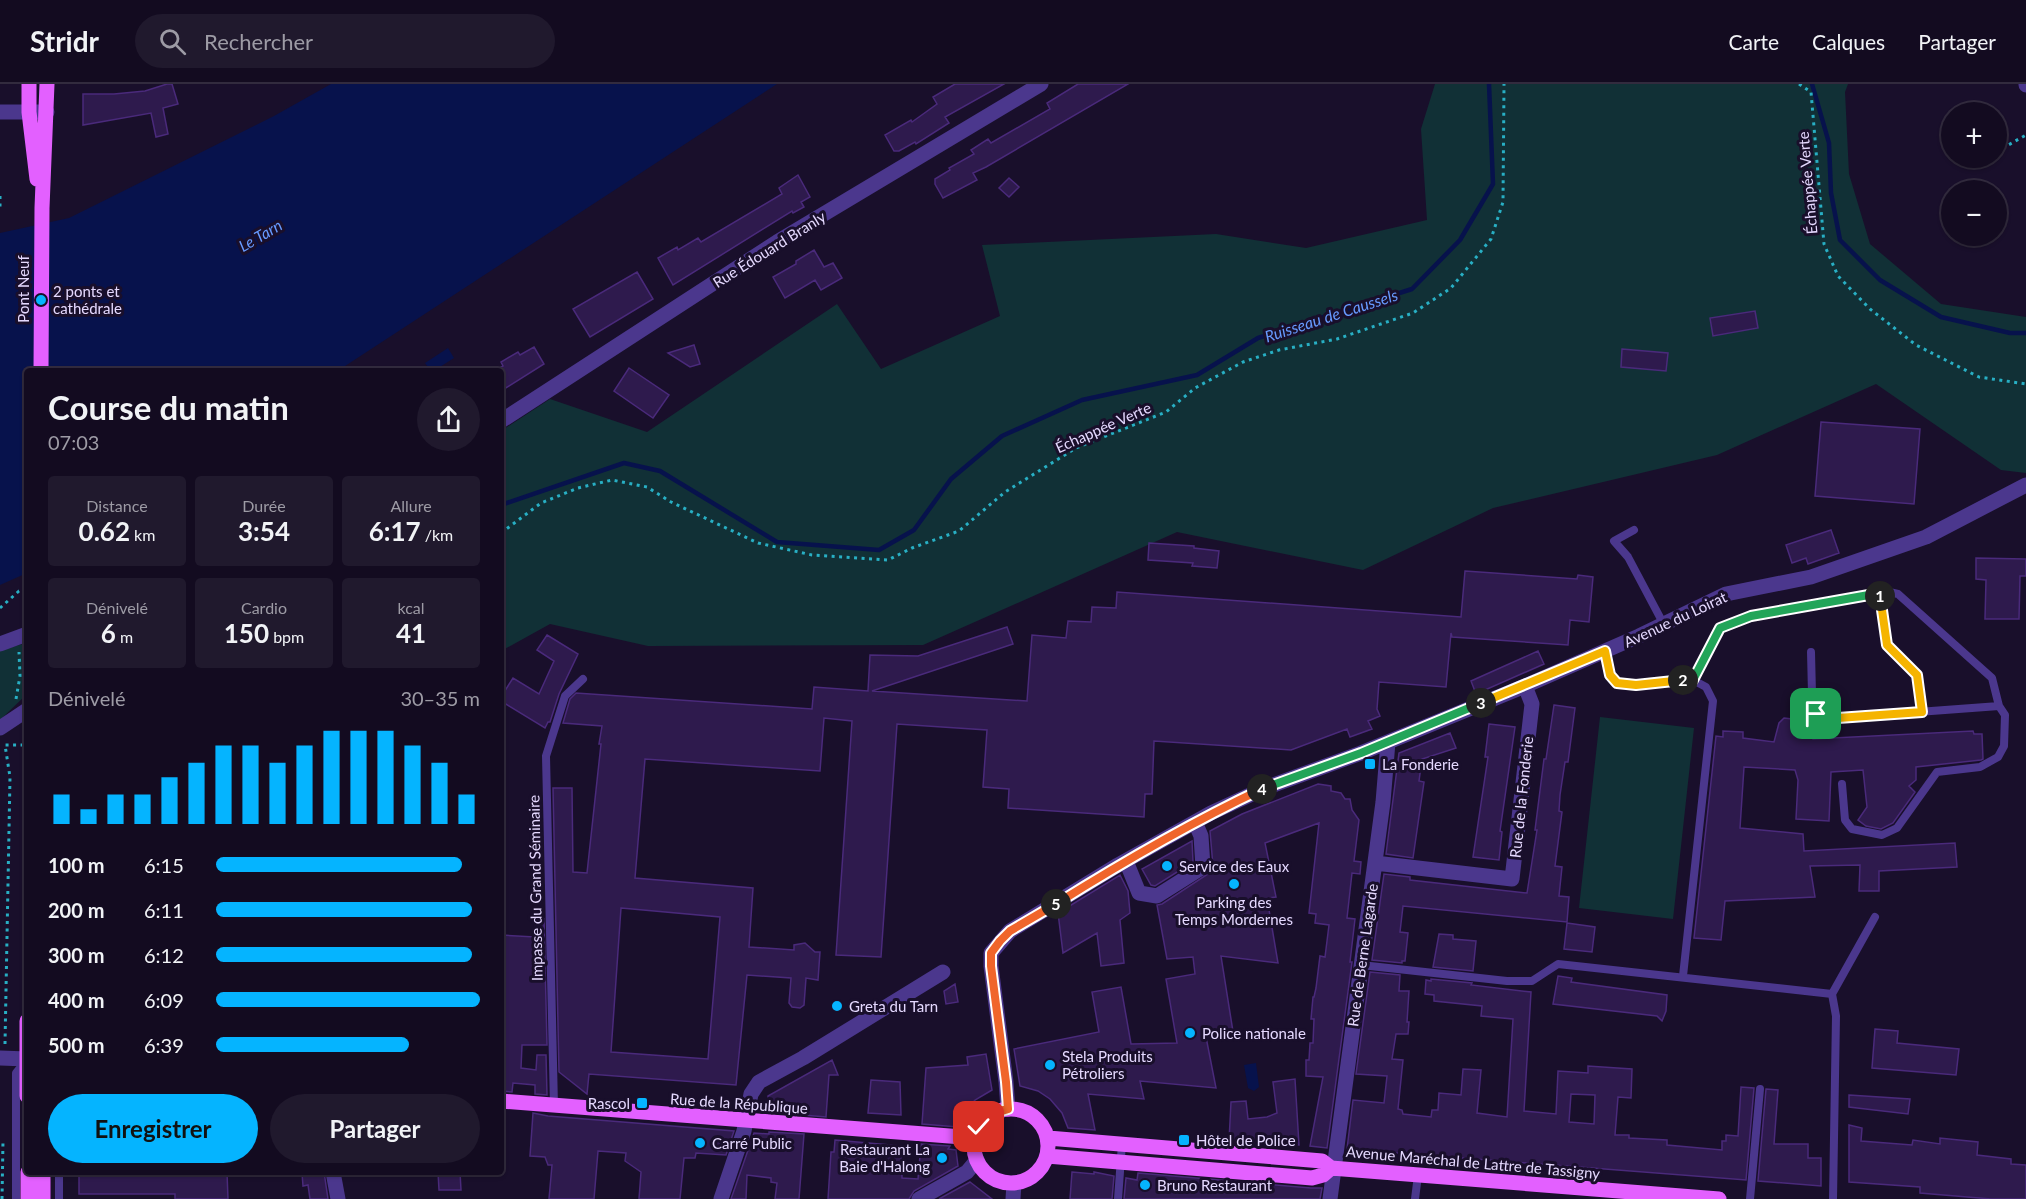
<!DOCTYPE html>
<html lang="fr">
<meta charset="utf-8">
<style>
:root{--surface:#130b20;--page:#20192d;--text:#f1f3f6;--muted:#9d9ba5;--line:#322b3e;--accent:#05b4ff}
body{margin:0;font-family:Lato,sans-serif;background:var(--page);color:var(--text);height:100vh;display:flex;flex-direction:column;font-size:22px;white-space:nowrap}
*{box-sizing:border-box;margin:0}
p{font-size:20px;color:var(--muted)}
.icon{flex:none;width:33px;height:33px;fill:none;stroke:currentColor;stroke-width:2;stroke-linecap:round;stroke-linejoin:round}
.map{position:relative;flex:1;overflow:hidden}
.panel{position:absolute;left:24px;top:284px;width:480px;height:807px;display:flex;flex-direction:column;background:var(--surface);border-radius:6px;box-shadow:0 2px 4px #0004,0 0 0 2px var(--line)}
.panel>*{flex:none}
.fabs{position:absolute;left:1941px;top:18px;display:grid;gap:12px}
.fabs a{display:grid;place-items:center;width:66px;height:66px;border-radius:50%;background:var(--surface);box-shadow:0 2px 4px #0004,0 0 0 2px var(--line);font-size:30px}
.pin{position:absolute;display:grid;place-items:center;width:51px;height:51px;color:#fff;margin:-26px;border-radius:12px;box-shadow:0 3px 9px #0006}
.km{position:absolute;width:30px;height:30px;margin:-15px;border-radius:50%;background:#222;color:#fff;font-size:16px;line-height:30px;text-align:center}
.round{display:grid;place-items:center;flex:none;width:63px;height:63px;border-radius:32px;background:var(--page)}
.headline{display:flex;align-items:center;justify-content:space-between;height:102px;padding:0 24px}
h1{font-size:33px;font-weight:700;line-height:45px}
.stats{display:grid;grid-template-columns:repeat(3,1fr);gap:9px;height:102px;padding:6px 24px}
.stats div{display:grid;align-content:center;border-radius:6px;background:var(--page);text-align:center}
.stats b{font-size:26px;font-weight:700}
.stats small{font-size:16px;font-weight:400}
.stats p{font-size:16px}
.chart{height:168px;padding:12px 24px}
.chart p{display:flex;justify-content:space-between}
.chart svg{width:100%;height:108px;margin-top:6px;stroke:var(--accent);stroke-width:6}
.button{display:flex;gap:12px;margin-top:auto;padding:12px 24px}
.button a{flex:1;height:69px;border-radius:36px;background:var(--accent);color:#111;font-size:24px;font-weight:700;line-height:69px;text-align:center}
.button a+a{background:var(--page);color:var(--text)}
ul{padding:0 24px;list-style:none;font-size:20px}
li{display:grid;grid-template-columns:96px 72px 1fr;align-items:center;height:45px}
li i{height:15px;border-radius:8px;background:var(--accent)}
header{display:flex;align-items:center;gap:36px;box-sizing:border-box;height:84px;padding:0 30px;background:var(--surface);border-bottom:2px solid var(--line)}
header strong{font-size:28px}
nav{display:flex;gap:33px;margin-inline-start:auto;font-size:21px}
.search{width:420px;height:54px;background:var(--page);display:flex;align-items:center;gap:15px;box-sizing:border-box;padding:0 21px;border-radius:33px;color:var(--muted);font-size:22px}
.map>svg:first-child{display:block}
.green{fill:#113036}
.water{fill:#07124c}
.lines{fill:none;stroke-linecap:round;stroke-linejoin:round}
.stream{stroke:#07124c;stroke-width:4.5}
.building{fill:#2e1a4d;stroke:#4a2a7b;stroke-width:1.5;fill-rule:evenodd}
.path{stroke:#28afc4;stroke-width:3;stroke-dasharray:3 4.5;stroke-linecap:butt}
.service{stroke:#4b378d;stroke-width:8}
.minor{stroke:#4b378d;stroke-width:15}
.primary{stroke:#e360ff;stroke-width:15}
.split-1-casing{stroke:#fff;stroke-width:12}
.split-2-casing{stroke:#fff;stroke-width:12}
.split-3-casing{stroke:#fff;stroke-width:12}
.split-4-casing{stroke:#fff;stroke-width:12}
.split-5-casing{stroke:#fff;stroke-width:12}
.split-6-casing{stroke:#fff;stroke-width:12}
.split-1{stroke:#f5b400;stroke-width:8}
.split-2{stroke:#22a559;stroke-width:8}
.split-3{stroke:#f5b400;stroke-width:8}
.split-4{stroke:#22a559;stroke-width:8}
.split-5{stroke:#f0652b;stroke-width:8}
.split-6{stroke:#f0652b;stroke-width:8}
.poi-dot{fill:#05b4ff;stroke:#190f2b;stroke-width:2}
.labels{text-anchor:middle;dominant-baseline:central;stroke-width:6;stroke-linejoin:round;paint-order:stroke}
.street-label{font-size:15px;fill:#e5d9ff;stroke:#190f2b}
.poi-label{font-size:15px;fill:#e5d9ff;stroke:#190f2b;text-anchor:start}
.water-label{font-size:16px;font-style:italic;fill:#679aff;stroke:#190f2b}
</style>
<header>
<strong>Stridr</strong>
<div class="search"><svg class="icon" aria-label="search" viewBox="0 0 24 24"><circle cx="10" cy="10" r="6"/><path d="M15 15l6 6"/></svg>Rechercher</div>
<nav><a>Carte</a><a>Calques</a><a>Partager</a></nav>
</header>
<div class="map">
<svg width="2026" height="1115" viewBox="0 0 2026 1115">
<rect width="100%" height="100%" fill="#190f2b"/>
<path class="green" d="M1435 0H1848L1845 8 1849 90 1870 160 1941 220 2026 233V389L2001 386 1876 300 1717 371 1493 424 1363 486 1177 448 923 561 648 562 550 540 501 567V347L550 315 647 348 837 220 881 285 1000 232 982 161 1216 150 1306 164 1427 136 1421 45Z
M27 559V610L0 636V566Z
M1600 633 1694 644 1673 835 1579 824Z"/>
<path class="water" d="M331 0H777L339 286H27V489L0 501V149L69 134 274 32Z
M448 264 454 274 435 286H430L425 279Z
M1256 979 1259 1003 1254 1007 1248 1004 1244 981Z"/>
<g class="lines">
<path class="stream" d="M1812 0 1829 59 1831 109 1840 156 1880 196 1941 233 2010 249H2026
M501 421 624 379 660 387 777 458 879 466 914 446 951 395 1002 352 1082 316 1197 291 1258 254 1412 205 1460 156 1493 100 1489 0"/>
</g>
<path class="building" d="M167 0H172L178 20 163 24 168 50 156 53 151 29 83 41V10H114L145 7Z
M955 0H1004L945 33 949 39 916 60 915 58 899 67H894L885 51 911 36 912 38 937 20 933 13Z
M1078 0H1128L986 83 973 89 977 96 943 114 935 100V95L950 86 949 84 974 70 971 66 988 55 991 59 1050 25 1047 19Z
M798 91 810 113 801 118 804 123 793 129 792 127 673 201 658 174 677 163 678 166 698 154 701 158 782 110 779 104Z
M1009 94 1019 103 1009 113 999 104Z
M814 166 824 183 833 179 842 194 821 206 815 196 785 214 773 193 796 180V177Z
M637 188 653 215 590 253 573 225Z
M1755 227 1758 244 1713 252 1710 234Z
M694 261 700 280 690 283 668 269Z
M534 263 544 280 501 307V283L503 282 501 278 518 268 520 271Z
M1622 265 1668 269 1666 287 1621 283Z
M629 284 669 311 653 334 614 307Z
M1821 338 1920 345 1914 420 1815 412Z
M1831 446 1839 469 1808 480 1806 474 1792 479 1786 461Z
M1149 459 1194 462V464L1219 467 1217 484 1192 482 1193 479 1148 476Z
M1976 474 2026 475V492H2020L2019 535H1985L1986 496 1976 495Z
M1465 487 1577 495 1578 491 1593 493 1589 538 1570 536 1568 561 1452 553 1451 549 1446 603 1379 598 1377 625 1380 632 1368 637 1372 645 1350 653 1347 645 1291 666 1154 657 1152 710H1145L1144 733 1008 724 1009 705 983 703 987 646 897 640 881 873 836 871 852 637 824 634 820 687 645 675 635 794 753 804 749 863 794 866V861L805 859 815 868H820L818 896 806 894 804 921 800 924 792 923 789 919 791 894 747 891 736 1001 589 990 587 1010 559 988 553 704H572L573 788 587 789 601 660H599L602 642 563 639 570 615 576 609 812 625 814 603 868 607 870 571 918 572 1007 543 1013 560 872 607 1027 617 1032 551 1066 554 1068 537 1091 538 1092 523 1116 524 1117 508 1461 533ZM621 824 720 833 708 975 611 968Z
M547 551 578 570 559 610 550 638H548L545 644 501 617V613L513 594 539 610 554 577 537 566Z
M1538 567 1544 580 1476 610 1471 597Z
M1554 621 1575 624 1568 678H1565L1560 711 1559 727 1562 728 1555 782 1562 783 1559 812 1569 813 1567 838 1403 822 1400 848 1408 849 1405 877H1402V879L1372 876 1384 790 1410 793V796L1527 809 1537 746H1535L1544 675H1546Z
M1784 634 1792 635 1800 643 1812 642 1813 655 1973 647 1974 650H1982L1983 675 1981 676 1916 683V696L1909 702 1915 708 1893 739 1881 745 1866 742 1858 736 1867 723 1863 686 1831 688 1829 737 1796 735 1798 696 1795 686 1744 683 1740 744 1803 750 1804 767 1955 759 1957 783 1879 787V807H1859L1860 781 1810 782 1815 813 1725 817 1721 856 1694 854 1716 652 1723 653V647L1743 648V654L1774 658 1779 639Z
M1489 640 1515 643 1500 747 1502 748 1499 776 1473 773 1488 673H1485Z
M1450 649 1456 664 1422 675 1419 697 1424 698 1413 774 1386 770 1399 669Z
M1318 700 1331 702V707L1341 709 1345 715H1350L1352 726 1359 736 1354 777 1361 778 1360 790 1352 789 1347 834 1355 835 1350 878H1352L1327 1064 1310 1062 1323 993 1306 992V976H1309L1310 959H1313L1314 935H1311L1313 913H1314L1316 904 1320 872 1325 873 1329 841 1315 839 1316 830 1309 829 1319 739 1265 759 1276 813 1267 814 1278 879 1221 872 1234 954 1206 953 1216 1004 1140 997 1144 1015 1088 1010 1095 1046 1068 1044 1062 1029 1050 1015 1038 1007 1020 1002 1014 965 1099 948 1092 908 1121 903 1131 960 1177 959 1166 895 1195 890 1193 873 1167 875 1157 821 1162 820 1211 788 1213 782 1210 747 1242 730Z
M1192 757 1193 778 1155 802 1151 801 1142 785Z
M1120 791 1128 807 1130 829 1120 836 1124 879 1101 882 1097 849 1063 869 1058 829Z
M536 834 544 835 547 961H522L521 984 536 986 537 971H546L547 1011 535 1010V1001L513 999 512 1008 501 1007V851L535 853Z
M1567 839 1595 843 1592 868 1564 865Z
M1439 850 1453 851V855L1476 857 1473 887 1433 883Z
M1370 888 1400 891 1399 907H1409L1407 938H1409L1408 950H1396L1392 975 1403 976 1398 1025 1402 1026 1403 1030 1431 1033 1432 1026H1438L1439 1009 1461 1011 1463 985 1481 986 1477 1029 1507 1033 1513 935 1481 932 1482 922 1434 917V911L1425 910 1426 896 1431 897V895L1472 899 1471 901 1531 908 1524 1027 1556 1030 1558 987 1588 989V982L1632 985 1631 1014 1618 1013 1615 1051H1629V1054L1667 1056V1061L1722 1066V1057H1726V1051L1738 1052 1741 1003 1754 1004 1746 1096 1347 1065 1353 1016 1384 1019 1387 992 1356 990ZM1571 1010 1595 1011 1594 1040 1569 1038Z
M1558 892 1572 894 1571 898 1667 911 1666 927 1662 937 1657 932 1553 920Z
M955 900 958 918 946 920 944 907Z
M1875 945 1898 947 1897 959 1959 965 1956 991 1872 984Z
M986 970 992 1006 975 1016 963 1030 958 1043 922 1040 926 984 968 981 967 973Z
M832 976 838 991H829L826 1033 768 1028V1012Z
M1295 995 1299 1061 1229 1057 1231 1018 1246 1017 1248 1035 1267 1033 1277 1029 1273 998Z
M871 996 900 998 901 1031 868 1029Z
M1766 1005 1778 1006 1774 1060H1808V1074H1821V1102L1758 1097Z
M1849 1011 1910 1015 1908 1030 1849 1023Z
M533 1029 548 1032 734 1047 726 1071 696 1069 695 1074H684L680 1115H639L641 1088 625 1077 626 1069 598 1067 594 1115H549L552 1081H548L545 1073 530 1072Z
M1849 1041 1862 1044 1861 1057 1912 1061 1913 1056 1940 1060V1054L1978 1058 1977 1071 2011 1075V1080L2026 1081V1115H1991L1920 1109V1103L1849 1098Z
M769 1048 804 1050 799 1115H775L777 1099 771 1098V1094L747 1091 746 1115H731L754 1049 769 1050Z
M835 1056 901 1062 902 1094 918 1095 921 1060 950 1062 948 1065 956 1066 958 1082 914 1107 909 1115H828L831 1068H834Z
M79 1088H227L228 1115H175V1110H79Z
M314 1088H324L328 1115H310L308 1101 303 1102 302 1089Z
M438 1088H460L461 1106H439Z
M1072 1088 1094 1090V1088L1114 1092 1112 1115H1070Z
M1138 1089 1311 1104H1322L1320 1115H1124L1126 1094 1137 1096Z
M970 1098 992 1115H939Z"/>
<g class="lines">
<path class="path" d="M1799 0 1811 8 1824 160 1838 192 1870 225 1916 261 1979 293 2026 300
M1996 68 2026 51
M1970 83 1987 74
M0 112V124
M501 449 541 419 578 404 612 396 647 403 671 418 758 459 812 471 888 476 912 464 959 447 1005 408 1076 364 1166 328 1195 304 1243 278 1279 266 1337 255 1413 229 1451 204 1491 155 1503 118 1504 0
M0 524 19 507 27 505
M16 615 20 592 19 568
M5 960 10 693 5 661H27
M2 1115 3 1057"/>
<path class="service" d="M1634 446 1614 457 1628 473 1663 539
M1880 509 1887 561 1917 591 1922 628
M1605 567 1610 591 1617 599 1636 601 1693 596 1720 544 1751 532 1885 507 1898 510 1992 594 1999 622 1823 635 1816 630 1812 610 1811 568
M1842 700 1845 736 1852 745 1882 751 1897 744 1937 688 1980 683 1998 673 2004 662 2005 631 1999 622
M1361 881 1507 897H1532L1558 880 1832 910
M1683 892 1713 617 1706 603 1693 596
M554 1022 546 672 565 612 583 595
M59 1088V1115
M16 1115V989L24 979
M1118 1115 1122 1060
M1415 1115 1418 1091
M1750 1115 1760 1005
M1833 1115 1836 932 1832 910 1875 833"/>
<path class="minor" d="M2026 0V1
M0 28H47
M501 337 777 158 1041 0
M0 560 27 550
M0 644 27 626
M1126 777 1139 809 1157 812 1203 783 1201 752 1195 738
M1375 779 1512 795 1532 620 1525 602
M0 974 27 975
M1008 1025 1006 998 991 882V869L1010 847 1118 781 1211 729 1265 704 1361 669 1525 602 1639 552 1726 510 1811 493 1926 453 2026 401
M333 1088 338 1115
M721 1115 744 1047 751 1010 759 998 803 974 943 888
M919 1115 967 1088 977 1076
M1013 1115 1014 1099
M1330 1115 1383 718 1388 658"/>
<path class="primary" d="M29 0V28L37 95
M41 286 42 124 47 0
M27 937V1012
M501 1017 975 1054
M974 1062a37 37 0 1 1 74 0a37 37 0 1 1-74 0Z
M1048 1054 1322 1077 1331 1084 1719 1115
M1047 1072 1312 1094 1323 1091 1331 1084
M28 1088V1115
M43 1088V1115"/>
</g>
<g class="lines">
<g class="split-1-casing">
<path id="split-1" d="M1816 630 1824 635 1922 628 1917 591 1887 561 1880 512"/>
</g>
<g class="split-2-casing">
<path id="split-2" d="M1683 596H1693L1720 544 1751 532 1880 509V512"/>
</g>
<g class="split-3-casing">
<path id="split-3" d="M1481 619 1605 567 1610 591 1617 599 1636 601 1683 596"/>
</g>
<g class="split-4-casing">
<path id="split-4" d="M1262 705 1361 669 1481 619"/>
</g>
<g class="split-5-casing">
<path id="split-5" d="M1056 820C1123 778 1190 739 1262 705"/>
</g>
<g class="split-6-casing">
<path id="split-6" d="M979 1043C988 1033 995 1028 1008 1025L1006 998 991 882V869L1000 857 1010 847 1056 820"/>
</g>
<use href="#split-1" class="split-1"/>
<use href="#split-2" class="split-2"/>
<use href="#split-3" class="split-3"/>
<use href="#split-4" class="split-4"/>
<use href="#split-5" class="split-5"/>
<use href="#split-6" class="split-6"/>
</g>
<g class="poi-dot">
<circle cx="41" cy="216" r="6"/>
<rect x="1364" y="674" width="12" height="12" rx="3"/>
<circle cx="1167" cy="782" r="6"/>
<circle cx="1234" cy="800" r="6"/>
<circle cx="837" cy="922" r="6"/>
<circle cx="1190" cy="949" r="6"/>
<circle cx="1050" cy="981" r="6"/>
<rect x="636" y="1013" width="12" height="12" rx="3"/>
<rect x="1178" y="1050" width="12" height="12" rx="3"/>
<circle cx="700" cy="1059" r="6"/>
<circle cx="942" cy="1074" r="6"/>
<circle cx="1145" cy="1101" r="6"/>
</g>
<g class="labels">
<g class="street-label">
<text transform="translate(1807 99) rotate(-95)">Échappée Verte</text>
<text transform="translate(769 165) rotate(-32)">Rue Édouard Branly</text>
<text transform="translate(23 205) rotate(-90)">Pont Neuf</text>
<text transform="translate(1103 343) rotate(-24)">Échappée Verte</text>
<text transform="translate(1675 535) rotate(-25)">Avenue du Loirat</text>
<text transform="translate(1521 713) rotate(-84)">Rue de la Fonderie</text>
<text transform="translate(535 804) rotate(-91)">Impasse du Grand Séminaire</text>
<text transform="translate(1362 871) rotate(-82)">Rue de Berne Lagarde</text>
<text transform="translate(739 1019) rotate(4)">Rue de la République</text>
<text transform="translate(1473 1078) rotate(5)">Avenue Maréchal de Lattre de Tassigny</text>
</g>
<g class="poi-label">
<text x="53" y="207">2 ponts et<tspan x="53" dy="17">cathédrale</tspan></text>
<text x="1382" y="680">La Fonderie</text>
<text x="1179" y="782">Service des Eaux</text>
<text x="1234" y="818" text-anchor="middle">Parking des<tspan x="1234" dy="17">Temps Mordernes</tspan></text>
<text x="849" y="922">Greta du Tarn</text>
<text x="1202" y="949">Police nationale</text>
<text x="1062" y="972">Stela Produits<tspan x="1062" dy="17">Pétroliers</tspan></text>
<text x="630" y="1019" text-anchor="end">Rascol</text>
<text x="1196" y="1056">Hôtel de Police</text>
<text x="712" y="1059">Carré Public</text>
<text x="930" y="1065" text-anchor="end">Restaurant La<tspan x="930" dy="17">Baie d'Halong</tspan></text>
<text x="1157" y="1101">Bruno Restaurant</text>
</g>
<g class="water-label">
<text transform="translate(260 151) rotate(-30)">Le Tarn</text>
<text transform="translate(1331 231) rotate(-18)">Ruisseau de Caussels</text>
</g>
</g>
</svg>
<div class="fabs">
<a>+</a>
<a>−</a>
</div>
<div class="pin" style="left:1816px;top:630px;background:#1e9e55"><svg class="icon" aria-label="arrive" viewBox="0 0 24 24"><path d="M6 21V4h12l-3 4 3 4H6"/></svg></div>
<div class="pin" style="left:979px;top:1043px;background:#d93025"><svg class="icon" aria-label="check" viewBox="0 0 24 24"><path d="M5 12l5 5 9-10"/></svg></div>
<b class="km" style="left:1880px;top:512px">1</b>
<b class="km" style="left:1683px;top:596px">2</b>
<b class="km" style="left:1481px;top:619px">3</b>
<b class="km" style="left:1262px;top:705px">4</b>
<b class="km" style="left:1056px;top:820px">5</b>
<section class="panel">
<div class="headline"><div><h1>Course du matin</h1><p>07:03</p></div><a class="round"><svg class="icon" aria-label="share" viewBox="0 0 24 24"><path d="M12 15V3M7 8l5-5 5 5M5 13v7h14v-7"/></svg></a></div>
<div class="stats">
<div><p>Distance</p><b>0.62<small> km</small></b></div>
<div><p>Durée</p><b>3:54</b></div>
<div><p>Allure</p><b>6:17<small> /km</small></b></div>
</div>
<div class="stats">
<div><p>Dénivelé</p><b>6<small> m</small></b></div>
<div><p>Cardio</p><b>150<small> bpm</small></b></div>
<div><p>kcal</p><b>41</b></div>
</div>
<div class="chart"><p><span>Dénivelé</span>30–35 m</p>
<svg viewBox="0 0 160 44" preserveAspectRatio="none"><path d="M5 44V32M15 44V38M25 44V32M35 44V32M45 44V25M55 44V19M65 44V12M75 44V12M85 44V19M95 44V12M105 44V6M115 44V6M125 44V6M135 44V12M145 44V19M155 44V32"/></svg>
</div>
<ul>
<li><b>100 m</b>6:15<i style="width:93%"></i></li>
<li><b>200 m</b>6:11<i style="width:97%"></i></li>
<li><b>300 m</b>6:12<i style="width:97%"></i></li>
<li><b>400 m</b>6:09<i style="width:100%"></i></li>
<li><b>500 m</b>6:39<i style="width:73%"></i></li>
</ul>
<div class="button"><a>Enregistrer</a><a>Partager</a></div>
</section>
</div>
